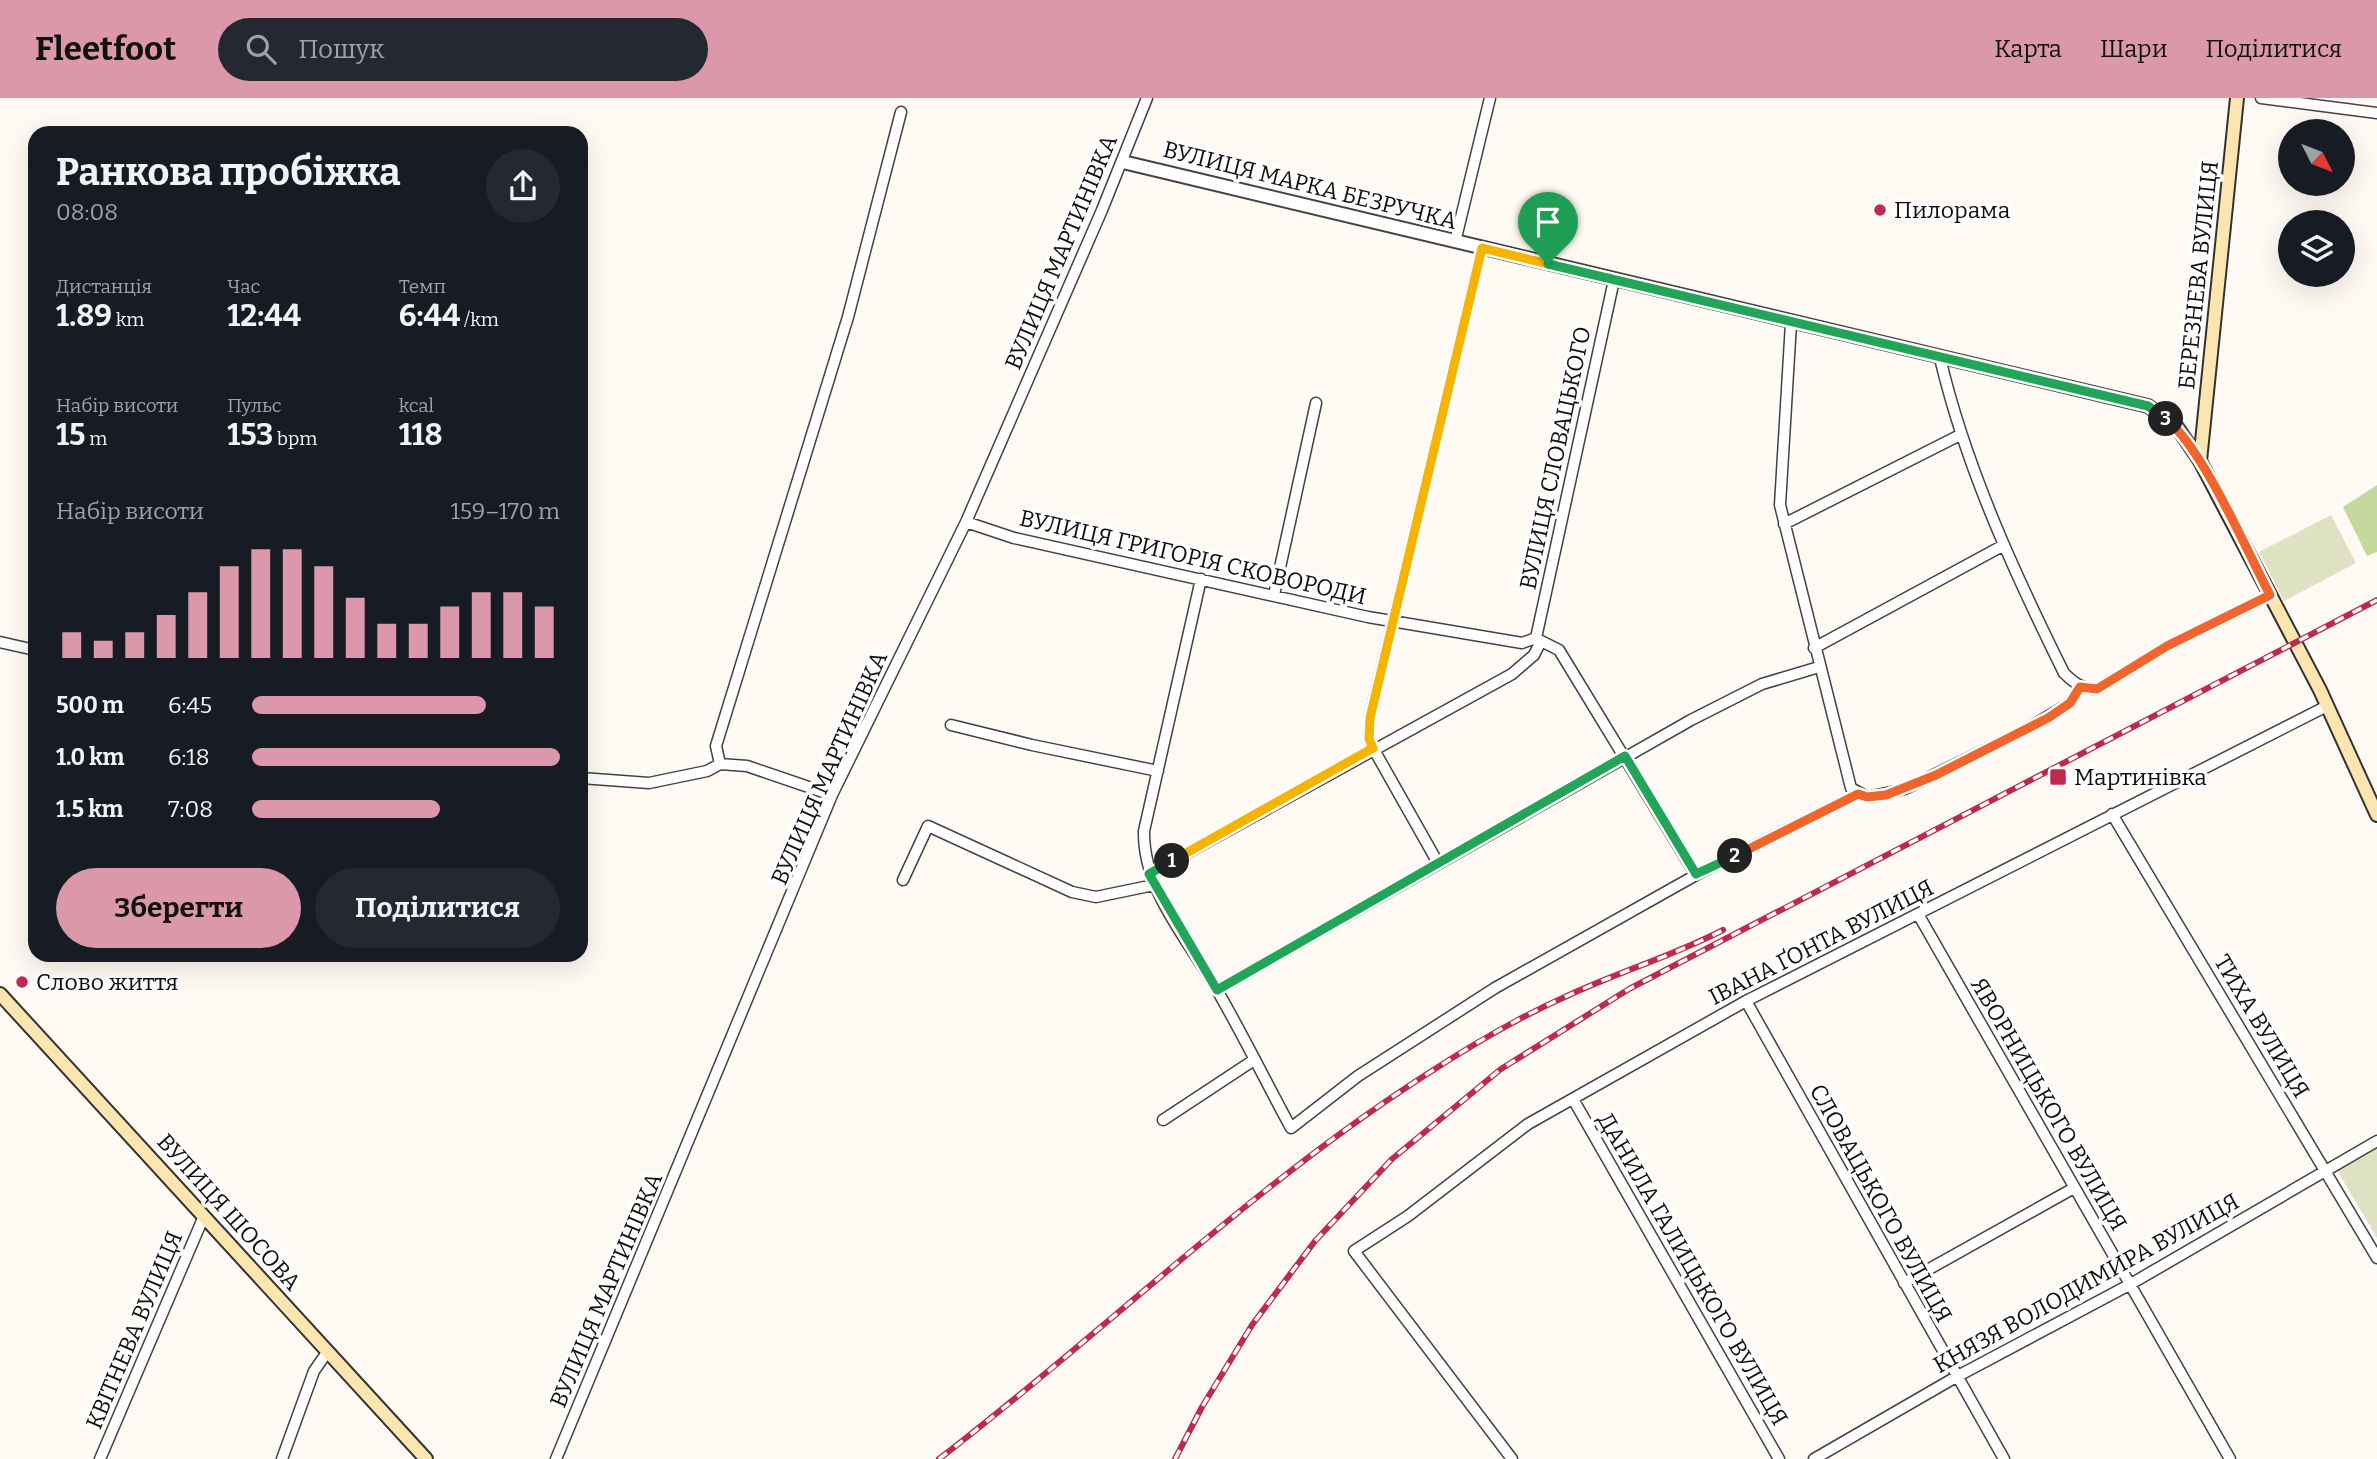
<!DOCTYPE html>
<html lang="uk">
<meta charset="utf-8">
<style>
:root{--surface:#171b24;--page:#242831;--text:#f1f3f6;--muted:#9ea1a6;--accent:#da98aa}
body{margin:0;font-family:Bitter,serif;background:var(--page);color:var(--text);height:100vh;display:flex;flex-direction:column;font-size:26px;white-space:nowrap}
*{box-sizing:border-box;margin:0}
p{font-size:23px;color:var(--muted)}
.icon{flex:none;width:38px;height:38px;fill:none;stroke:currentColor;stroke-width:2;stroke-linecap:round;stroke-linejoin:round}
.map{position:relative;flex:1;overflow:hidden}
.sheet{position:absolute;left:28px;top:28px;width:560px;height:836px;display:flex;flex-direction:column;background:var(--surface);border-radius:21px;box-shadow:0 7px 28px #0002}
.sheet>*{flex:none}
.needle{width:46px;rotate:132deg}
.tools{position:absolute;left:2278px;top:21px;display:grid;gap:14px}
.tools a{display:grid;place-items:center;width:77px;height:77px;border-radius:50%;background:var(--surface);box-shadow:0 7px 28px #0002;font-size:35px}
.pin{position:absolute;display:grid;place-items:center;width:60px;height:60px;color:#fff;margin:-72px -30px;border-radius:50% 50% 50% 0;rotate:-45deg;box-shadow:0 0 7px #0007}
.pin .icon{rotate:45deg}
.km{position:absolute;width:35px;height:35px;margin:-18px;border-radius:50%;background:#222;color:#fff;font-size:19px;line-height:35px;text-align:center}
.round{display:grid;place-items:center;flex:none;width:74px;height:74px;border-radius:37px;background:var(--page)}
.head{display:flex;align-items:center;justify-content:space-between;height:119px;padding:0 28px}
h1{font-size:38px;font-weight:700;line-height:52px}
.metrics{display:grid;grid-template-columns:repeat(3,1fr);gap:10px;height:119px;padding:7px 28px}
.metrics div{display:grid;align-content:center}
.metrics b{font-size:30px;font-weight:700}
.metrics small{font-size:19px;font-weight:400}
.metrics p{font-size:19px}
.chart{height:196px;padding:14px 28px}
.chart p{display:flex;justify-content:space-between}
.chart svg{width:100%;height:126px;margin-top:7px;stroke:var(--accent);stroke-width:6}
.primary-button{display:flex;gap:14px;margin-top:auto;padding:14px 28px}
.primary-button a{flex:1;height:80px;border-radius:42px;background:var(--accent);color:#111;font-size:28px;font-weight:700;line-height:80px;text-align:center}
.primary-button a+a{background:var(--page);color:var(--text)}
ul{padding:0 28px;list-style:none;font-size:23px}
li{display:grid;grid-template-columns:112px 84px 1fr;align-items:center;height:52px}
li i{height:18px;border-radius:9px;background:var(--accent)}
header{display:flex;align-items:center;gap:42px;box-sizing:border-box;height:98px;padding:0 35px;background:var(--accent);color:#111}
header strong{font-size:33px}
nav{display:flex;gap:38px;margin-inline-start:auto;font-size:24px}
.search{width:490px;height:63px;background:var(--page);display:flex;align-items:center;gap:18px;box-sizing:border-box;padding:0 24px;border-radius:38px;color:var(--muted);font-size:26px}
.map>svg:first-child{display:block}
.forest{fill:#c4da9c}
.cemetery{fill:#dee2c3}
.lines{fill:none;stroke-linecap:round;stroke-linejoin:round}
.minor-casing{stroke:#434343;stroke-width:13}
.tertiary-casing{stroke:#434343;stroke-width:16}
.secondary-casing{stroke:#323232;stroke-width:16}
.minor{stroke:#fff;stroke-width:10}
.tertiary{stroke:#fff;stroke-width:12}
.secondary{stroke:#fde5b0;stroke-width:12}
.rail-casing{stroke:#be294e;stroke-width:6}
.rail{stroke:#fff;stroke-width:3.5;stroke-dasharray:10;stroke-linecap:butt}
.split-1-casing{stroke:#fff;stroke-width:14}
.split-2-casing{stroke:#fff;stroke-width:14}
.split-3-casing{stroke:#fff;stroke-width:14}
.split-4-casing{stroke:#fff;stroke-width:14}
.split-1{stroke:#f5b400;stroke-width:9}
.split-2{stroke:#22a559;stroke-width:9}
.split-3{stroke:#f0652b;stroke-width:9}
.split-4{stroke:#22a559;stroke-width:9}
.poi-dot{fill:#be294e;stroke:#fff;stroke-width:2.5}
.labels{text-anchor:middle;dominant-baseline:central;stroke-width:7;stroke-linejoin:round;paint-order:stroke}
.street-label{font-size:23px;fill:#101010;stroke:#fff}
.poi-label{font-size:23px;fill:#101010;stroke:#fff;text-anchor:start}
</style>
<header>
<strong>Fleetfoot</strong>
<div class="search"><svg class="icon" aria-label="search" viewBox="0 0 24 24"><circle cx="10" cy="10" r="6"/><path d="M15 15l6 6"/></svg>Пошук</div>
<nav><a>Карта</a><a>Шари</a><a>Поділитися</a></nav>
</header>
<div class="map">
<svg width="2377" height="1361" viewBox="0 0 2377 1361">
<rect width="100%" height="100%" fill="#fffaf3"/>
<path class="forest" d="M2377 387V454L2367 458 2343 409Z"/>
<path class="cemetery" d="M2331 417 2356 465 2284 503 2259 454Z
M2377 1048V1140L2337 1072Z"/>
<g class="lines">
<g class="minor-casing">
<path id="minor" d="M2261 0 2377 15
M1455 144 1490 0
M1791 225 1780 407 1851 690 1867 699 1905 691 2025 632 2070 605 2080 589
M1940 260C1966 370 2014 474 2064 575 2074 585 2082 591 2097 591L2167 548 2270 497
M966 424 1014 440 1368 519 1522 545 1536 540
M1784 426 1960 337
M1201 481 1144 733C1143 793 1188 841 1217 892 1243 937 1266 984 1291 1030L1358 978 1495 890 1696 777 1858 696
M1274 497 1316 305
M1541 543 1536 540 1614 182
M1541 543 1559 552 1696 777
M0 544 35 552
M1814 550 2004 447
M951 627 1032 647 1158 673
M720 666 716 648 848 219 901 14
M581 680 649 685 707 673 720 666 747 668 832 697
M2112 716 2377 1160
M1438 765 1373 650 1369 641 1370 619 1482 150
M1149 776 1512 576 1534 557 1541 543
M903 782 928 728 1072 794 1096 799 1154 787
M1918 816 2230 1361
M1217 892 1691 622 1762 586 1819 569
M1746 903 2004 1361
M1573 1001 1779 1361
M1163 1022 1254 962
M1904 1185 2074 1090
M100 1361 204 1118
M282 1361 314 1273 328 1253
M556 1361 832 697 966 424 1102 112 1147 0
M1512 1361 1354 1153 1408 1118 1528 1026 1746 903 2327 608
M1814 1361 1956 1279 2129 1187 2377 1043"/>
</g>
<g class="tertiary-casing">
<path id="tertiary" d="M1123 64 2148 308 2177 329 2200 363"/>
</g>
<g class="secondary-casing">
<path id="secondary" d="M2237 0 2200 363 2320 592 2377 717
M0 896 426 1361"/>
</g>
<use href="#minor" class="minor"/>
<use href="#tertiary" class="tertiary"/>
<use href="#secondary" class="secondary"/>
<g class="rail-casing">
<path id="rail" d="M939 1361C1102 1236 1251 1089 1424 978 1470 948 1517 920 1567 898 1618 874 1673 858 1723 832
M1175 1361 1202 1309 1252 1227 1315 1143 1392 1061 1501 971 1629 891 2377 502"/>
</g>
<use href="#rail" class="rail"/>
</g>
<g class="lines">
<g class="split-1-casing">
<path id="split-1" d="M1172 763 1373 650 1369 641 1370 620 1482 150 1548 166"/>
</g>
<g class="split-2-casing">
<path id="split-2" d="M1172 763 1149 776 1217 892 1625 658 1696 776 1735 758"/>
</g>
<g class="split-3-casing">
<path id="split-3" d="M1735 758 1858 696 1867 699 1886 697 1936 677 2048 620 2070 605 2080 589 2097 591 2167 548 2270 497C2247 453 2202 349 2166 321"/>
</g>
<g class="split-4-casing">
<path id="split-4" d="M1548 166 2148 308 2166 321"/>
</g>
<use href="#split-1" class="split-1"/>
<use href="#split-2" class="split-2"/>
<use href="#split-3" class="split-3"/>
<use href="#split-4" class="split-4"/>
</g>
<g class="poi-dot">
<circle cx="1880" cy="112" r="7"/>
<rect x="2049" y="670" width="18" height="18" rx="3.5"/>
<circle cx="22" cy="884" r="7"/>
</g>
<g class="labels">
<g class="street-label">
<text transform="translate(1310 87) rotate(14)">ВУЛИЦЯ МАРКА БЕЗРУЧКА</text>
<text transform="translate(1061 154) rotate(-67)">ВУЛИЦЯ МАРТИНІВКА</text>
<text transform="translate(2198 177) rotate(-84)">БЕРЕЗНЕВА ВУЛИЦЯ</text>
<text transform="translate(1555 360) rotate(-78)">ВУЛИЦЯ СЛОВАЦЬКОГО</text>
<text transform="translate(1193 459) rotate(13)">ВУЛИЦЯ ГРИГОРІЯ СКОВОРОДИ</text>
<text transform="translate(829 670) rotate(-66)">ВУЛИЦЯ МАРТИНІВКА</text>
<text transform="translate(1821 844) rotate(-27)">ІВАНА ҐОНТА ВУЛИЦЯ</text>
<text transform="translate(2262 928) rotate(59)">ТИХА ВУЛИЦЯ</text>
<text transform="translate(2049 1006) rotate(60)">ЯВОРНИЦЬКОГО ВУЛИЦЯ</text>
<text transform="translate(1881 1105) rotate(61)">СЛОВАЦЬКОГО ВУЛИЦЯ</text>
<text transform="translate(229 1114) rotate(48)">ВУЛИЦЯ ШОСОВА</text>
<text transform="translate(1693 1171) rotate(60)">ДАНИЛА ГАЛИЦЬКОГО ВУЛИЦЯ</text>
<text transform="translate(2086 1185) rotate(-29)">КНЯЗЯ ВОЛОДИМИРА ВУЛИЦЯ</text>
<text transform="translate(606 1192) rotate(-67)">ВУЛИЦЯ МАРТИНІВКА</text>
<text transform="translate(134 1232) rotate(-67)">КВІТНЕВА ВУЛИЦЯ</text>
</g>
<g class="poi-label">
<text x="1894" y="112">Пилорама</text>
<text x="2074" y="679">Мартинівка</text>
<text x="36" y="884">Слово життя</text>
</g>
</g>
</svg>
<div class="tools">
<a><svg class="needle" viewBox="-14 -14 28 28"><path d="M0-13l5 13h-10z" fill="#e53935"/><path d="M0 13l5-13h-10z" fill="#9ea1a6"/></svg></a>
<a><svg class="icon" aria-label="layers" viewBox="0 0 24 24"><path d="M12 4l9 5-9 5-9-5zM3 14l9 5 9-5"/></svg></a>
</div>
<div class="pin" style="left:1548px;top:166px;background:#1e9e55"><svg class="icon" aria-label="arrive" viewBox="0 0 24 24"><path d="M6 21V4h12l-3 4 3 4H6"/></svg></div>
<b class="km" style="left:1172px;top:763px">1</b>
<b class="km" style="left:1735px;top:758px">2</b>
<b class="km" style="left:2166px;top:321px">3</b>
<section class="sheet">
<div class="head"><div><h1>Ранкова пробіжка</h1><p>08:08</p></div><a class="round"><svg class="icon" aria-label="share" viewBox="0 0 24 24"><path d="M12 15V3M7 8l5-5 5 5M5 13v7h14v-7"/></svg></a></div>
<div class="metrics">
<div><p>Дистанція</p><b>1.89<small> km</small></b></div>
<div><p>Час</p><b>12:44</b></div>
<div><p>Темп</p><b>6:44<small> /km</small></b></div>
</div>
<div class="metrics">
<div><p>Набір висоти</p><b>15<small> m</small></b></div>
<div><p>Пульс</p><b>153<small> bpm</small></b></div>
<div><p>kcal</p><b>118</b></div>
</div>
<div class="chart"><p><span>Набір висоти</span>159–170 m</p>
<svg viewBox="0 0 160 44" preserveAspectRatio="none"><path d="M5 44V35M15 44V38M25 44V35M35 44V29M45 44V21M55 44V12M65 44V6M75 44V6M85 44V12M95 44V23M105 44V32M115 44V32M125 44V26M135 44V21M145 44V21M155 44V26"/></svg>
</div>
<ul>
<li><b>500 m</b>6:45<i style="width:76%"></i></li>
<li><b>1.0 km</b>6:18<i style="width:100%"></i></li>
<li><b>1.5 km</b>7:08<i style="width:61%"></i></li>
</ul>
<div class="primary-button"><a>Зберегти</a><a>Поділитися</a></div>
</section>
</div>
